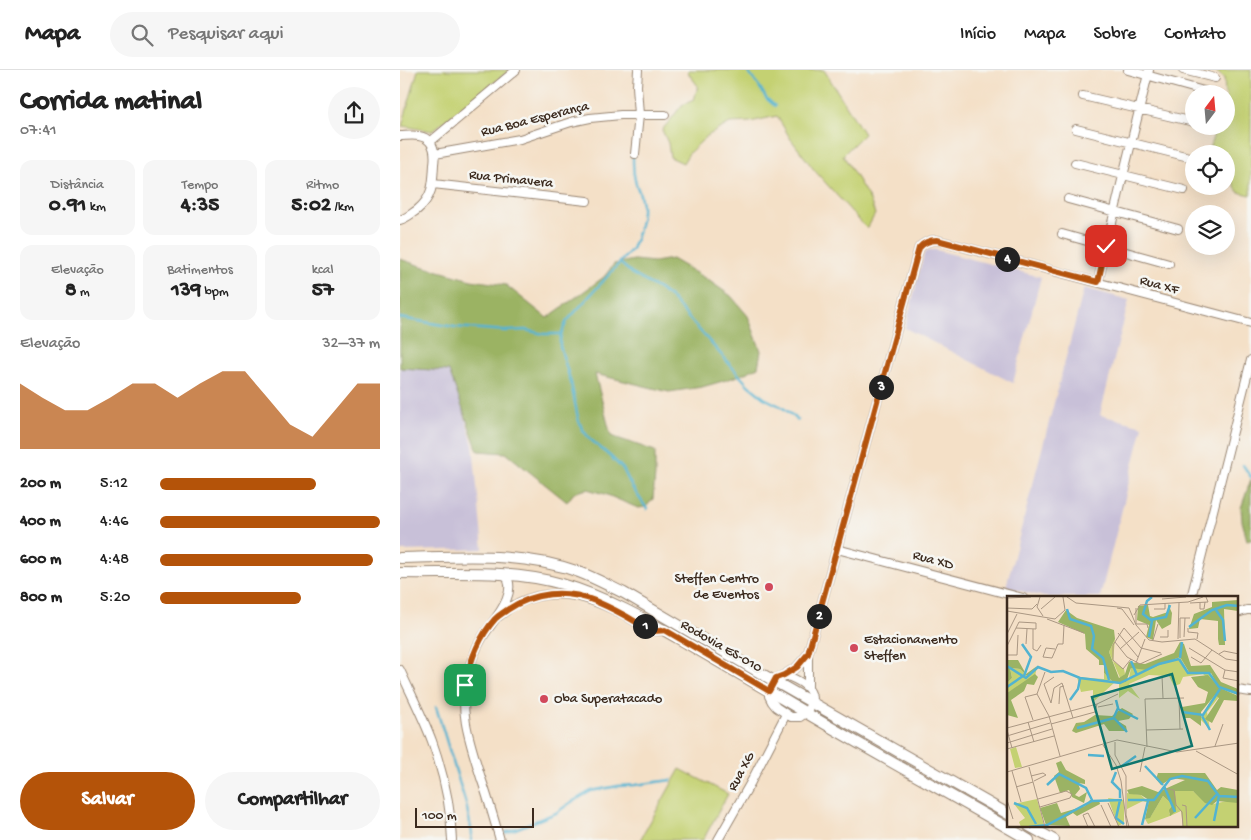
<!DOCTYPE html>
<html lang="pt">
<meta charset="utf-8">
<style>
:root{--surface:#fff;--page:#f6f6f6;--text:#222;--muted:#767676;--line:#e0e0e0;--accent:#b45309}
body{margin:0;font-family:"Gochi Hand",sans-serif;background:var(--page);color:var(--text);height:100vh;display:flex;flex-direction:column;font-size:19px;white-space:nowrap}
*{box-sizing:border-box;margin:0}
p{font-size:16px;color:var(--muted)}
.icon{flex:none;width:28px;height:28px;fill:none;stroke:currentColor;stroke-width:2;stroke-linecap:round;stroke-linejoin:round}
.map{position:relative;flex:1;overflow:hidden}
.sheet{display:flex;flex-direction:column;background:var(--surface);width:400px}
.sheet>*{flex:none}
.needle{width:32px;rotate:16deg}
.controls{position:absolute;left:785px;top:15px;display:grid;gap:10px}
.controls a{display:grid;place-items:center;width:50px;height:50px;border-radius:50%;background:var(--surface);box-shadow:0 5px 20px #0002;font-size:25px}
.scale{position:absolute;left:15px;bottom:12px;width:119px;box-sizing:border-box;padding-left:5px;border:2px solid #3b2a1e;border-top:0;font-size:14px;line-height:18px;white-space:nowrap;color:#3b2a1e;-webkit-text-stroke:4px #f6f6f2;paint-order:stroke}
.pin{position:absolute;display:grid;place-items:center;width:42px;height:42px;color:#fff;margin:-21px;border-radius:10px;box-shadow:0 2px 8px #0006}
.km{position:absolute;width:25px;height:25px;margin:-12px;border-radius:50%;background:#222;color:#fff;font-size:14px;line-height:25px;text-align:center}
.round{display:grid;place-items:center;flex:none;width:52px;height:52px;border-radius:26px;background:var(--page)}
.head{display:flex;align-items:center;justify-content:space-between;height:85px;padding:0 20px}
h1{font-size:28px;font-weight:700;line-height:38px}
.metrics{display:grid;grid-template-columns:repeat(3,1fr);gap:8px;height:85px;padding:5px 20px}
.metrics div{display:grid;align-content:center;border-radius:12px;background:var(--page);text-align:center}
.metrics b{font-size:21px;font-weight:700}
.metrics small{font-size:14px;font-weight:400}
.metrics p{font-size:14px}
.chart{height:140px;padding:10px 20px}
.chart p{display:flex;justify-content:space-between}
.chart svg{width:100%;height:90px;margin-top:5px;fill:var(--accent);opacity:.7}
.primary-button{display:flex;gap:10px;margin-top:auto;padding:10px 20px}
.primary-button a{flex:1;height:58px;border-radius:30px;background:var(--accent);color:#fff;font-size:20px;font-weight:700;line-height:58px;text-align:center}
.primary-button a+a{background:var(--page);color:var(--text)}
ul{padding:0 20px;list-style:none;font-size:16px}
li{display:grid;grid-template-columns:80px 60px 1fr;align-items:center;height:38px}
li i{height:12px;border-radius:6px;background:var(--accent)}
header{display:flex;align-items:center;gap:30px;box-sizing:border-box;height:70px;padding:0 25px;background:var(--surface);border-bottom:1px solid var(--line)}
header strong{font-size:24px}
nav{display:flex;gap:28px;margin-inline-start:auto;font-size:18px}
.search{width:350px;height:45px;background:var(--page);display:flex;align-items:center;gap:12px;box-sizing:border-box;padding:0 18px;border-radius:28px;color:var(--muted);font-size:19px}
main{display:flex;flex:1;min-height:0}
.map>svg:first-child{display:block}
.industrial{fill:#c8c0d8}
.green{fill:#c4d172;stroke:#807e48}
.forest{fill:#9bb364;stroke:#6b6e41}
.lines{fill:none;stroke-linecap:round;stroke-linejoin:round}
.stream{stroke:#52b3d1;stroke-width:2.5}
.minor-casing{stroke:#988572;stroke-width:10}
.major-casing{stroke:#988572;stroke-width:12}
.minor{stroke:#fff;stroke-width:8}
.major{stroke:#fff;stroke-width:10}
.route-casing{stroke:#fff;stroke-width:10}
.route{stroke:#b45309;stroke-width:6}
.poi-dot{fill:#d1495b;stroke:#f6f6f2;stroke-width:2}
.labels{text-anchor:middle;dominant-baseline:central;stroke-width:5;stroke-linejoin:round;paint-order:stroke}
.street-label{font-size:14px;fill:#3b2a1e;stroke:#f6f6f2}
.poi-label{font-size:14px;fill:#3b2a1e;stroke:#f6f6f2;text-anchor:start}
.inset-river{fill:none;stroke:#52b3d1;stroke-width:2.5}
.inset-road{fill:none;stroke:#aa9783;stroke-width:1}
.view{fill:#0f766e;fill-opacity:0.15;stroke:#0f766e;stroke-width:2.5}
.inset-edge{fill:none;stroke:#3b2a1e;stroke-width:2.5}
</style>
<header>
<strong>Mapa</strong>
<div class="search"><svg class="icon" aria-label="search" viewBox="0 0 24 24"><circle cx="10" cy="10" r="6"/><path d="M15 15l6 6"/></svg>Pesquisar aqui</div>
<nav><a>Início</a><a>Mapa</a><a>Sobre</a><a>Contato</a></nav>
</header>
<main>
<section class="sheet">
<div class="head"><div><h1>Corrida matinal</h1><p>07:41</p></div><a class="round"><svg class="icon" aria-label="share" viewBox="0 0 24 24"><path d="M12 15V3M7 8l5-5 5 5M5 13v7h14v-7"/></svg></a></div>
<div class="metrics">
<div><p>Distância</p><b>0.91<small> km</small></b></div>
<div><p>Tempo</p><b>4:35</b></div>
<div><p>Ritmo</p><b>5:02<small> /km</small></b></div>
</div>
<div class="metrics">
<div><p>Elevação</p><b>8<small> m</small></b></div>
<div><p>Batimentos</p><b>139<small> bpm</small></b></div>
<div><p>kcal</p><b>57</b></div>
</div>
<div class="chart"><p><span>Elevação</span>32–37 m</p>
<svg viewBox="0 0 160 44" preserveAspectRatio="none"><path d="M0 44V12L10 19L20 25L30 25L40 19L50 12L60 12L70 19L80 12L90 6L100 6L110 19L120 32L130 38L140 25L150 12L160 12V44z"/></svg>
</div>
<ul>
<li><b>200 m</b>5:12<i style="width:71%"></i></li>
<li><b>400 m</b>4:46<i style="width:100%"></i></li>
<li><b>600 m</b>4:48<i style="width:97%"></i></li>
<li><b>800 m</b>5:20<i style="width:64%"></i></li>
</ul>
<div class="primary-button"><a>Salvar</a><a>Compartilhar</a></div>
</section>
<div class="map">
<svg width="851" height="770" viewBox="0 0 851 770">
<rect width="100%" height="100%" fill="#f6f6f2"/>
<filter id="ink" filterUnits="userSpaceOnUse"><feTurbulence type="fractalNoise" baseFrequency=".02" numOctaves="2"/><feDisplacementMap in="SourceGraphic" scale="10" xChannelSelector="R" yChannelSelector="G"/><feConvolveMatrix kernelMatrix="1 2 1 2 8 2 1 2 1" color-interpolation-filters="sRGB"/></filter>
<filter id="wash" filterUnits="userSpaceOnUse"><feTurbulence type="fractalNoise" baseFrequency=".0096" numOctaves="4" result="noise"/><feDisplacementMap in="SourceGraphic" scale="20" xChannelSelector="R" yChannelSelector="G"/><feGaussianBlur stdDeviation="1.12" result="paint"/><feColorMatrix in="noise" values="0 0 0 0 0 0 0 0 0 0 0 0 0 0 0 0 0 1.4 0 .05"/><feComposite in="paint" operator="in"/></filter>
<g filter="url(#wash)">
<rect width="100%" height="100%" fill="#f4e0c7"/>
<path class="industrial" d="M529 180H536L641 207 613 313 505 258 524 184Z
M684 218 729 230 700 345 743 356 700 527H644L606 517Z
M0 295 51 299 73 375 83 479 0 481Z"/>
<path class="green" d="M18 0H110L32 61 2 56Z
M288 0H424L464 64 443 85 470 130 475 144 467 159 415 101 390 68 377 46 350 52 330 53 307 66 289 83 283 93 270 87 268 73 262 60 272 48 282 35 294 30 298 16 289 4Z
M814 0H851V125L838 122 826 100V84H816L810 77 816 56H826V24H825L824 8Z
M280 699 328 724 303 770H240Z"/>
<path class="forest" d="M0 189 21 196 71 210 106 215 147 248 204 207 214 194 234 190 254 192 272 189 308 210 331 226 348 246 361 281 358 297 341 305 323 311 302 317 269 322 195 304 211 366 255 381V404L253 429 246 437 238 438 205 424 187 419 174 423 167 432 106 383 78 381 49 301 0 298Z
M851 409V470H847L842 451 841 438Z"/>
<g class="lines">
<path class="stream" d="M346 0 359 16 366 28 375 36
M233 86C233 94 233 102 235 110 236 116 240 122 241 129 245 145 238 165 232 179L167 251C163 260 159 266 160 276L171 313 178 348 182 359 190 369 211 387 223 399 232 417 247 439
M220 193 234 205 259 219 271 228 348 315 364 328 382 337 398 350
M0 248 55 257 107 261 125 260 144 264H160
M843 395 851 407
M36 637 66 734 72 763 71 770
M105 763 156 743 170 733 191 721 218 716 235 715 271 710"/>
</g>
</g>
<g filter="url(#ink)">
<g class="lines">
<g class="minor-casing">
<path id="minor" d="M728 0 811 23
M783 0 815 8
M683 26 794 52
M676 59 793 88
M0 66C9 66 23 63 30 72 35 78 35 87 34 94 33 114 33 127 17 140 11 144 7 148 0 150
M30 72 116 0
M35 84 120 69 171 52 190 48 221 45H265
M235 84 239 45 237 16 238 0
M675 93 784 120
M33 114 187 131
M668 129 778 159
M662 164 769 194
M698 212 723 106 749 0
M437 479 623 528
M791 528 851 290
M837 543 847 540H851
M99 546C105 542 111 536 118 533 156 515 190 527 225 545 233 550 243 557 252 560 255 561 260 561 263 561
M0 600C11 624 23 647 32 671 43 702 51 737 52 770
M384 605C397 609 418 619 410 635 408 641 405 644 400 647H391L376 637 372 632 369 626V621L377 608 384 605 397 597 408 584
M408 618V584L519 178C524 172 529 170 537 170L851 253
M837 620 851 622
M100 770C94 749 88 728 81 708 71 675 58 642 67 607 70 593 75 580 82 568 92 551 120 524 105 504
M318 770 351 712 386 644"/>
</g>
<g class="major-casing">
<path id="major" d="M0 488C59 487 122 481 179 502 195 508 209 516 224 523L374 611 608 744
M0 503C54 504 110 499 162 514 207 527 248 551 288 574 321 593 353 612 386 631 466 679 548 723 629 770
M629 756 654 770"/>
</g>
<use href="#minor" class="minor"/>
<use href="#major" class="major"/>
</g>
</g>
<g class="lines" filter="url(#ink)">
<g class="route-casing">
<path id="route" d="M65 615C70 591 79 567 95 549 99 545 103 543 107 540 134 522 165 519 195 531 209 537 223 544 236 552 242 554 248 559 253 561 257 561 262 561 265 560L369 621 376 608 384 605 397 597 408 584 519 178C524 172 529 170 537 170L698 212 706 176"/>
</g>
<use href="#route" class="route"/>
</g>
<g class="poi-dot">
<circle cx="369" cy="517" r="5"/>
<circle cx="454" cy="578" r="5"/>
<circle cx="144" cy="629" r="5"/>
</g>
<g class="labels">
<g class="street-label">
<text transform="translate(135 50) rotate(-14)">Rua Boa Esperança</text>
<text transform="translate(111 110) rotate(6)">Rua Primavera</text>
<text transform="translate(759 216) rotate(15)">Rua XF</text>
<text transform="translate(533 491) rotate(15)">Rua XD</text>
<text transform="translate(321 577) rotate(30)">Rodovia ES-010</text>
<text transform="translate(342 702) rotate(-62)">Rua XG</text>
</g>
<g class="poi-label">
<text x="359" y="509" text-anchor="end">Steffen Centro<tspan x="359" dy="16">de Eventos</tspan></text>
<text x="464" y="570">Estacionamento<tspan x="464" dy="16">Steffen</tspan></text>
<text x="154" y="629">Oba Superatacado</text>
</g>
</g>
<g transform="translate(607 526)">
<rect width="231" height="231" fill="#f4e0c7"/>
<path d="M108 43 106 65 117 73 118 78 113 82 102 56ZM173 61 181 75H201L215 92 231 100 211 91 196 78 176 81 173 88 167 90 162 80 142 79 122 88 133 103 121 95 112 102V87L122 82 124 72H144ZM30 71 28 80 0 97V87L5 82 3 72 13 73 21 81ZM97 77 107 87 86 106V94L74 96 70 81 97 83ZM207 99 212 101 200 116 203 133 193 123ZM9 151 15 171 8 172 3 153ZM168 195H186L197 205 206 208 225 204 231 207V231H176L174 215 163 220 141 228 138 223 144 220 156 200 166 209 162 218 168 215ZM120 197 134 199 142 207 136 205 120 213ZM101 202 117 204V227L111 230ZM30 203 37 229 14 231 12 226 18 222 7 208Z" fill="#c4d172"/>
<path d="M231 4V15L217 13 218 49H212L211 43V25L193 23 191 32 182 33 187 18 205 11V6ZM161 8 165 17 164 28 155 33 149 24 146 44 139 41 142 29 130 24 131 10 141 9 143 20 146 21 161 16ZM59 14 70 22 107 34 108 43 102 56 112 82 118 78 122 66 138 68 167 57 173 46 177 48 184 70 203 69 214 86 231 93V99L211 91 231 100V105L217 104 205 127 198 123 212 102 208 99 194 116V130L183 122H177L175 111 198 107 201 96 191 91 184 81 201 79 211 90 204 77 182 76 173 61 140 74 124 72 119 86 107 87 97 77V69H92V64L79 53 78 38 51 26ZM0 64H11L19 78 30 70 21 81 13 73 3 72 5 82 0 87ZM28 78 31 81 27 89 20 88 17 95 4 104 11 122 0 119V97ZM115 112 126 118 122 123 111 125 119 130 120 135H102L97 128 69 137 65 135 69 127 77 126 88 119 105 120ZM54 165 59 174 78 184V188L71 187 73 193 68 199 72 201 80 196 77 207 65 201 62 194 53 197 47 180 52 176 49 167ZM151 177H198L210 194 214 191 231 194V207L210 205 205 209 198 207 186 195H168L169 215 163 220 162 214 166 209 156 200 143 222 138 223 142 204 134 199 122 198 120 194 135 190 151 196 178 184 165 182 154 189 149 183ZM83 204H92L93 208 70 220 66 217 59 221 63 230 39 229 33 212 50 207 54 217 78 210Z" fill="#9bb364"/>
<path class="inset-river" d="M60 13 63 23 84 30 87 40 85 53 96 62 102 84M209 14 216 24 218 45M143 24 159 21 163 9M182 31 205 14 220 9 232 10M142 41 145 25 136 18 140 5 145 1M15 48 24 61 17 80M173 62 175 46M172 63 181 77H202L212 91 232 98M124 65 130 79M0 70 19 82 31 71 44 76 56 75 73 82 113 87 152 68 172 63M0 91 16 80M63 104 71 93 73 83M111 113 131 123M175 116 196 119 213 93M195 120 203 134M107 121 111 112 109 104M107 122 120 136M70 132 107 122M81 159 97 160M115 170 129 160M138 170 156 189M109 176 105 186 113 194V202M40 189 52 178 79 192 85 204M157 190 168 216M113 204 109 222 117 228M121 204H147L163 183 175 180 201 185 212 200 232 201M7 207 20 212 29 228M188 222 210 198M207 225 212 200M135 229 141 205M22 231 40 229 85 205 115 204"/>
<path class="inset-road" d="M33 1 30 11 36 20M60 1 69 7 122 12 129 29 142 44 155 46 188 43 219 63 232 65M0 2 24 1M155 3 179 1M183 7 201 6 199 1M193 7V13H197L198 6M0 12 25 13 30 8M110 12 115 13 127 29M129 12V28H140L141 32M34 13 48 1M147 13H158V7M0 15 48 23 58 14 56 1M127 19 133 9 181 6 196 1M40 23 77 37M181 32V36L191 37 190 43M26 33V53L30 55 34 49M111 37 131 61M0 38 10 18M153 41H161V34M177 41 178 22M173 42V22H183M171 43 172 7M146 44 151 28M108 46 120 61 133 68 155 58M19 48 20 33M0 50 12 26 29 27V33L9 32M182 52 218 74 232 76M48 53 39 52 36 61 45 62 51 48H56L57 29M113 53 132 36M212 58 217 55 232 58M0 59H10L11 39M184 61 194 67 205 54M124 63 116 73 106 64V49L117 32 134 52 154 57M129 67 138 43M218 74 216 82 232 85M38 76 30 98 42 120 53 160M155 80 156 102M172 102 173 133M44 107 47 92 55 87 66 122M44 107 37 88 47 81M52 108 53 91 57 90M90 108 111 98M91 111 106 108M26 124 18 101 30 98M21 126 27 146M0 132 90 108 88 116 44 128M0 134 5 152M139 134 176 133M0 140 43 127M108 146V159L119 180V219L122 231M0 147 45 133M96 149 109 169 114 185 120 231M208 150 216 128M140 151 138 103 177 102M0 153 47 140M189 155 232 179M22 171 38 231M5 175 14 206M0 176 110 144 170 156 232 147M133 176 138 151M24 180 36 177 39 179 27 185M9 191 26 186M159 193 167 194 169 209 175 216 176 231M31 203 59 195 65 198 63 202 33 211M0 204 6 223M101 207 112 231M94 209 104 231M175 209 179 210 180 231M81 231 76 219 81 217 88 231"/>
<path class="view" d="M165 78 185 150 105 173 85 101Z"/>
<rect width="231" height="231" class="inset-edge"/>
</g>
</svg>
<div class="controls">
<a><svg class="needle" viewBox="-14 -14 28 28"><path d="M0-13l5 13h-10z" fill="#e53935"/><path d="M0 13l5-13h-10z" fill="#767676"/></svg></a>
<a><svg class="icon" aria-label="locate" viewBox="0 0 24 24"><circle cx="12" cy="12" r="6"/><path d="M12 2v4M12 18v4M2 12h4M18 12h4"/></svg></a>
<a><svg class="icon" aria-label="layers" viewBox="0 0 24 24"><path d="M12 4l9 5-9 5-9-5zM3 14l9 5 9-5"/></svg></a>
</div>
<div class="scale">100 m</div>
<div class="pin" style="left:65px;top:615px;background:#1e9e55"><svg class="icon" aria-label="arrive" viewBox="0 0 24 24"><path d="M6 21V4h12l-3 4 3 4H6"/></svg></div>
<div class="pin" style="left:706px;top:176px;background:#d93025"><svg class="icon" aria-label="check" viewBox="0 0 24 24"><path d="M5 12l5 5 9-10"/></svg></div>
<b class="km" style="left:245px;top:556px">1</b>
<b class="km" style="left:419px;top:546px">2</b>
<b class="km" style="left:481px;top:317px">3</b>
<b class="km" style="left:607px;top:189px">4</b>
</div>
</main>
